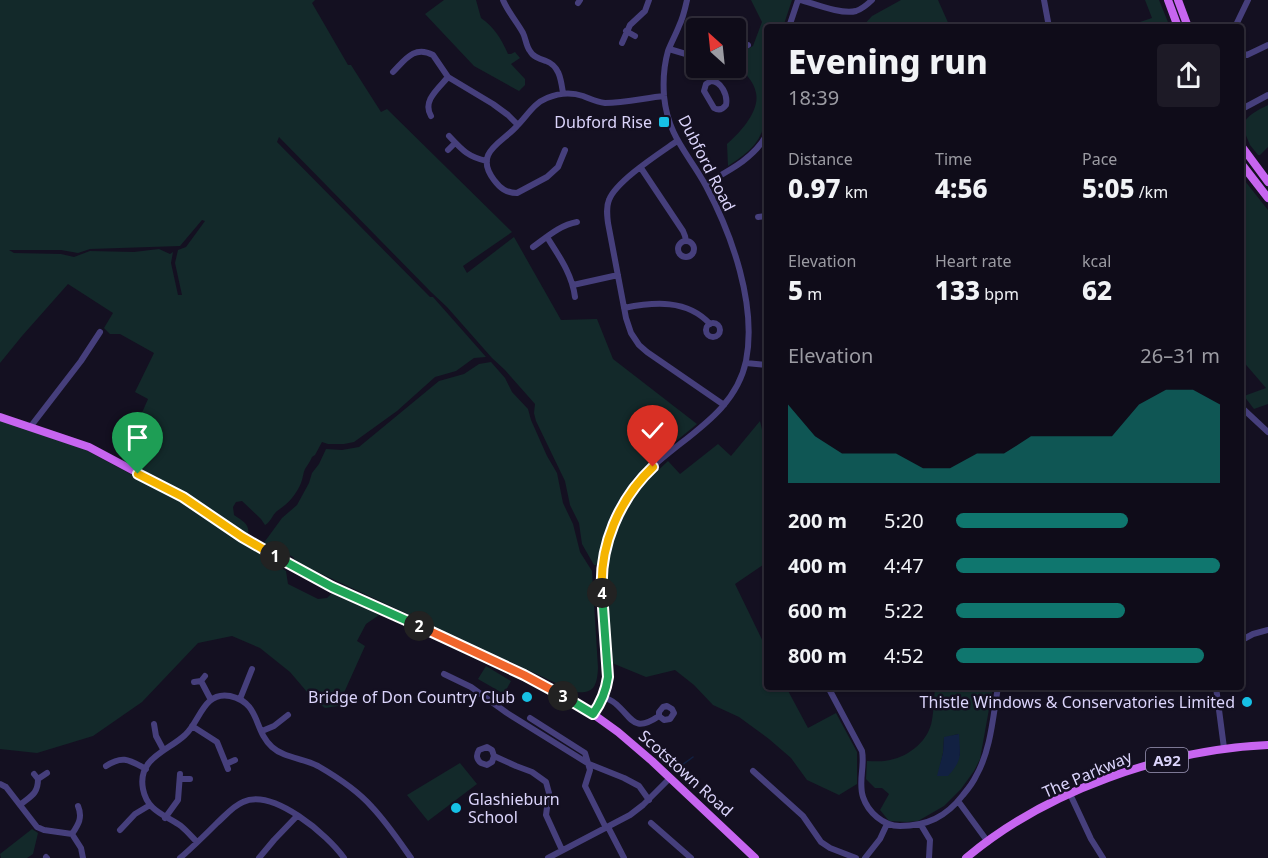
<!DOCTYPE html>
<meta charset="utf-8">
<style>
:root{--surface:#0f0c19;--page:#1d1a26;--text:#f1f3f6;--muted:#9b9ba2;--line:#2f2c38;--accent:#0f766e}
body{margin:0;font-family:"Noto Sans",sans-serif;background:var(--page);color:var(--text);height:100vh;display:flex;flex-direction:column;font-size:22px;white-space:nowrap}
*{box-sizing:border-box;margin:0}
p{font-size:20px;color:var(--muted)}
.icon{flex:none;width:33px;height:33px;fill:none;stroke:currentColor;stroke-width:2;stroke-linecap:round;stroke-linejoin:round}
.map{position:relative;flex:1;overflow:hidden}
.side{position:absolute;left:764px;top:24px;width:480px;height:666px;display:flex;flex-direction:column;background:var(--surface);border-radius:6px;box-shadow:0 2px 4px #0004,0 0 0 2px var(--line)}
.side>*{flex:none}
.needle{width:39px;rotate:333deg}
.tools{position:absolute;left:686px;top:18px;display:grid;gap:12px}
.tools a{display:grid;place-items:center;width:60px;height:60px;border-radius:6px;background:var(--surface);box-shadow:0 2px 4px #0004,0 0 0 2px var(--line);font-size:30px}
.pin{position:absolute;display:grid;place-items:center;width:51px;height:51px;color:#fff;margin:-62px -26px;border-radius:50% 50% 50% 0;rotate:-45deg;box-shadow:0 0 6px #0007}
.pin .icon{rotate:45deg}
.km{position:absolute;width:30px;height:30px;margin:-15px;border-radius:50%;background:#222;color:#fff;font-size:16px;line-height:30px;text-align:center}
.round{display:grid;place-items:center;flex:none;width:63px;height:63px;border-radius:6px;background:var(--page)}
.headline{display:flex;align-items:center;justify-content:space-between;height:102px;padding:0 24px}
h1{font-size:33px;font-weight:800;line-height:45px}
.figures{display:grid;grid-template-columns:repeat(3,1fr);gap:9px;height:102px;padding:6px 24px}
.figures div{display:grid;align-content:center}
.figures b{font-size:26px;font-weight:800}
.figures small{font-size:16px;font-weight:400}
.figures p{font-size:16px}
.chart{height:168px;padding:12px 24px}
.chart p{display:flex;justify-content:space-between}
.chart svg{width:100%;height:108px;margin-top:6px;fill:var(--accent);opacity:.7}
ul{padding:0 24px;list-style:none;font-size:20px}
li{display:grid;grid-template-columns:96px 72px 1fr;align-items:center;height:45px}
li i{height:15px;border-radius:8px;background:var(--accent)}
.map>svg:first-child{display:block}
.green{fill:#13292a;fill-rule:evenodd}
.water{fill:#122142}
.lines{fill:none;stroke-linecap:round;stroke-linejoin:round}
.stream{stroke:#122142;stroke-width:1.5}
.minor{stroke:#463f7c;stroke-width:6}
.major{stroke:#c765f0;stroke-width:8}
.split-1-casing{stroke:#fff;stroke-width:12}
.split-2-casing{stroke:#fff;stroke-width:12}
.split-3-casing{stroke:#fff;stroke-width:12}
.split-4-casing{stroke:#fff;stroke-width:12}
.split-5-casing{stroke:#fff;stroke-width:12}
.split-1{stroke:#f5b400;stroke-width:8}
.split-2{stroke:#22a559;stroke-width:8}
.split-3{stroke:#f0652b;stroke-width:8}
.split-4{stroke:#22a559;stroke-width:8}
.split-5{stroke:#f5b400;stroke-width:8}
.poi-dot{fill:#16c0e5;stroke:#141021;stroke-width:2}
.labels{text-anchor:middle;dominant-baseline:central;stroke-width:5;stroke-linejoin:round;paint-order:stroke}
.shield{fill:#141021;stroke:#9f99ba;stroke-width:1.5}
.shield-label{font-size:15px;font-weight:bold;fill:#dbd4fb}
.poi-label{font-size:16px;fill:#dbd4fb;stroke:#141021;text-anchor:end}
.street-label{font-size:16px;fill:#dbd4fb;stroke:#141021}
</style>
<div class="map">
<svg width="1268" height="858" viewBox="0 0 1268 858">
<rect width="100%" height="100%" fill="#141021"/>
<path class="green" d="M0 0H315L312 3 348 65H351L381 112 387 109 512 232 463 266 467 273 514 237 561 320 597 319 613 359 697 424 654 459 634 478 611 515 605 532 598 565H594L582 544 579 523 570 505 565 481 536 421 534 413 535 404 505 370 492 358 447 307 431 292 279 137 277 142 430 297H433L486 357 474 358 456 371 435 377 397 411 354 442 344 444H328L322 442 315 455 312 457C310 462 308 464 305 469 303 473 303 478 301 483 296 495 288 504 277 511 272 515 271 522 265 525L261 519 242 501 236 502 233 507 234 515C243 521 250 524 248 535L177 489 121 461 148 399 135 392 154 353 120 334H110L104 328 113 313 68 284 22 336 0 363ZM202 220 205 221 186 247 178 250 175 263 182 295H178L171 263 173 252 170 254 159 249 134 252 90 251 74 257 61 254 14 253 9 250H61L78 253 90 249 180 246Z
M444 0H476L481 18C494 27 501 38 508 54H511L515 52 520 58 511 64 525 79V85L519 91 474 66 425 14Z
M751 0H792L783 27H766V119C760 144 749 152 728 166L727 144C740 133 760 111 756 93 754 81 743 71 735 62V55L753 46 762 22Z
M901 0H938L950 27H862L872 16Z
M1145 0H1159L1170 27H1125L1152 18Z
M1268 105V147L1260 155H1258L1250 145 1242 126C1247 115 1258 110 1268 105Z
M1241 176 1268 210V404L1254 409 1244 396 1266 388 1241 359 1240 210 1243 205 1241 200Z
M491 362 505 378 512 392 528 409 531 420 547 456 557 473 563 503 573 524 580 552 592 571 598 668C597 686 594 694 575 692L296 562 293 557 274 546 269 548 263 544 282 518 297 505 309 483 312 473 319 464 326 449 342 450 359 447 439 381 464 374 479 364Z
M0 419 84 449 177 499 286 571 288 584 318 599 327 598 333 592 379 615 366 624 357 641 365 646 338 706 325 708 313 699 290 672 260 648 232 636 198 643 142 702 93 736 37 753 0 749Z
M760 421 766 446V563L735 584 766 648V687H786L808 728 836 713 857 752V784L839 795 807 780 791 758 769 739 739 717 713 705 694 685 675 670 646 677 612 663C610 638 606 611 606 585 607 533 630 495 668 461L680 474 718 444 731 456Z
M486 666 511 681 504 694 478 679Z
M935 687H954L955 689 959 687H993L980 759 974 771 961 789 944 806 918 821 907 822 889 821 880 810 889 794 882 788H875L866 779 867 761C874 761 883 762 890 760 910 756 929 740 932 720 934 709 934 698 935 687ZM958 734 960 755 938 776 943 753 944 738Z
M460 763 477 784 428 821 407 795Z
M32 829 38 833 33 854 27 858H1L0 854Z"/>
<path class="water" d="M959 734C960 756 963 759 948 776H937L943 753 944 737Z"/>
<g class="lines">
<path class="stream" d="M678 768 693 757"/>
<path class="minor" d="M503 0C508 12 517 22 523 33 526 39 526 46 530 51 533 57 540 59 546 61 560 66 561 81 563 93
M801 0C815 4 842 15 856 11 862 9 868 4 872 0
M1044 0 1049 27
M578 3 580 0
M789 27 798 0
M1235 27 1248 0
M626 31 635 36
M622 43 630 25 645 11 649 0
M669 49 696 57
M735 51 748 45
M1240 53 1247 55 1268 45
M708 68 711 81
M393 72C405 60 414 45 433 55L448 77 493 104 508 115 518 125
M711 81C721 81 728 95 726 105 723 109 719 111 714 108L704 91 706 84Z
M1240 110 1268 95
M431 116C422 101 438 89 448 77
M449 136C462 150 468 157 487 161
M677 141C660 153 616 181 609 200 606 207 607 215 608 223L626 318 631 333 639 345 647 352 724 405
M448 150 455 143
M565 150 558 167 547 177 517 193C506 193 500 188 494 180 473 152 502 143 517 126 527 116 534 103 547 98 559 93 571 92 583 96 591 99 596 102 605 103 624 103 645 98 664 96
M641 168 683 231 685 236 686 241
M705 184C728 171 753 159 766 136
M758 217 766 216
M547 237C559 256 572 274 575 297
M678 249a8 8 0 1 1 16 0a8 8 0 1 1-16 0Z
M533 247C547 237 560 225 577 222
M573 285 618 275
M624 308C654 302 687 299 710 324
M706 330a7 7 0 1 1 14 0a7 7 0 1 1-14 0Z
M746 363 766 365
M1240 406 1268 432
M31 426 81 361 100 332
M1240 641 1253 634 1268 630
M444 674 471 687 507 713 589 764 624 778 639 786 649 800
M201 681 211 700
M194 682 201 681 205 676
M828 687 862 751C865 766 858 782 863 797 868 812 883 826 900 826 927 826 946 817 963 795 968 789 973 783 976 776 991 750 993 716 998 687
M1216 687 1224 748
M603 696C607 699 612 700 616 704 633 719 634 733 659 716V712L663 707 667 706 672 709 674 713 670 719 664 720 659 716
M240 699 252 669
M593 714C601 703 607 691 608 677L601 586C603 545 616 504 645 474 680 438 735 415 746 361 757 305 732 235 706 186 688 153 668 137 664 96 663 82 664 65 668 51 671 43 676 34 679 26 683 18 685 9 687 0
M530 718 585 753 590 770 585 786 606 828
M154 724 156 736 163 749
M192 726 217 742 228 769
M262 731 274 726 288 715
M494 756 492 762 487 765 481 763C476 759 476 755 479 750L487 747 492 750 494 756 516 766 532 772 546 782 549 793 546 815 562 850
M226 764 235 760
M106 766C123 755 129 760 146 769
M753 771 803 816 821 842 830 848 856 858
M38 779 47 773
M180 779H190
M0 784 6 787 37 827 44 830 72 834 81 848 83 858
M1070 794 1091 839 1103 858
M958 801 988 842
M20 805C31 796 38 794 38 779L34 774
M165 818 178 800 180 774
M651 823 691 858
M921 825 930 840 929 858
M608 827 624 858
M120 830 135 814 150 805
M72 834C78 825 83 818 78 806
M197 842C192 837 187 831 181 826 165 815 147 811 143 789 137 758 168 751 185 735 200 722 203 691 230 696 261 703 253 730 272 747 284 758 303 758 318 766 337 777 358 791 372 807 387 823 399 841 411 858
M46 857 47 858
M180 858C193 847 205 835 217 823 225 816 233 806 243 802 273 788 328 835 344 858
M259 858 274 840 297 816
M548 858 630 815 643 805 670 778
M865 858 880 839 887 824"/>
<path class="major" d="M1168 0 1178 27
M1178 0 1188 27
M1240 144 1268 182
M1240 162 1268 198
M0 417 89 447 183 497 242 537 291 566 359 600 524 675 564 696 593 714 618 732 652 761 755 858
M966 858C1047 790 1163 750 1268 745"/>
</g>
<g class="lines">
<g class="split-1-casing">
<path id="split-1" d="M138 474 183 497 242 537 275 556"/>
</g>
<g class="split-2-casing">
<path id="split-2" d="M275 556 332 587 419 626"/>
</g>
<g class="split-3-casing">
<path id="split-3" d="M419 626 524 675 563 696"/>
</g>
<g class="split-4-casing">
<path id="split-4" d="M563 696 593 714C601 703 606 691 608 677L602 593"/>
</g>
<g class="split-5-casing">
<path id="split-5" d="M602 593C599 546 619 499 653 467"/>
</g>
<use href="#split-1" class="split-1"/>
<use href="#split-2" class="split-2"/>
<use href="#split-3" class="split-3"/>
<use href="#split-4" class="split-4"/>
<use href="#split-5" class="split-5"/>
</g>
<g class="poi-dot">
<rect x="658" y="116" width="12" height="12" rx="3"/>
<circle cx="527" cy="697" r="6"/>
<circle cx="1247" cy="702" r="6"/>
<circle cx="456" cy="808" r="6"/>
</g>
<g class="labels">
<rect class="shield" x="1146" y="748" width="42" height="24" rx="4.5"/>
<g class="shield-label">
<text x="1167" y="760">A92</text>
</g>
<g class="poi-label">
<text x="652" y="122">Dubford Rise</text>
<text x="515" y="697">Bridge of Don Country Club</text>
<text x="1235" y="702">Thistle Windows &amp; Conservatories Limited</text>
<text x="468" y="799" text-anchor="start">Glashieburn<tspan x="468" dy="18">School</tspan></text>
</g>
<g class="street-label">
<text transform="translate(707 163) rotate(63)">Dubford Road</text>
<text transform="translate(686 773) rotate(42)">Scotstown Road</text>
<text transform="translate(1087 774) rotate(-23)">The Parkway</text>
</g>
</g>
</svg>
<div class="tools">
<a><svg class="needle" viewBox="-14 -14 28 28"><path d="M0-13l5 13h-10z" fill="#e53935"/><path d="M0 13l5-13h-10z" fill="#9b9ba2"/></svg></a>
</div>
<div class="pin" style="left:138px;top:474px;background:#1e9e55"><svg class="icon" aria-label="arrive" viewBox="0 0 24 24"><path d="M6 21V4h12l-3 4 3 4H6"/></svg></div>
<div class="pin" style="left:653px;top:467px;background:#d93025"><svg class="icon" aria-label="check" viewBox="0 0 24 24"><path d="M5 12l5 5 9-10"/></svg></div>
<b class="km" style="left:275px;top:556px">1</b>
<b class="km" style="left:419px;top:626px">2</b>
<b class="km" style="left:563px;top:696px">3</b>
<b class="km" style="left:602px;top:593px">4</b>
<section class="side">
<div class="headline"><div><h1>Evening run</h1><p>18:39</p></div><a class="round"><svg class="icon" aria-label="share" viewBox="0 0 24 24"><path d="M12 15V3M7 8l5-5 5 5M5 13v7h14v-7"/></svg></a></div>
<div class="figures">
<div><p>Distance</p><b>0.97<small> km</small></b></div>
<div><p>Time</p><b>4:56</b></div>
<div><p>Pace</p><b>5:05<small> /km</small></b></div>
</div>
<div class="figures">
<div><p>Elevation</p><b>5<small> m</small></b></div>
<div><p>Heart rate</p><b>133<small> bpm</small></b></div>
<div><p>kcal</p><b>62</b></div>
</div>
<div class="chart"><p><span>Elevation</span>26–31 m</p>
<svg viewBox="0 0 160 44" preserveAspectRatio="none"><path d="M0 44V12L10 25L20 32L30 32L40 32L50 38L60 38L70 32L80 32L90 25L100 25L110 25L120 25L130 12L140 6L150 6L160 12V44z"/></svg>
</div>
<ul>
<li><b>200 m</b>5:20<i style="width:65%"></i></li>
<li><b>400 m</b>4:47<i style="width:100%"></i></li>
<li><b>600 m</b>5:22<i style="width:64%"></i></li>
<li><b>800 m</b>4:52<i style="width:94%"></i></li>
</ul>
</section>
</div>
